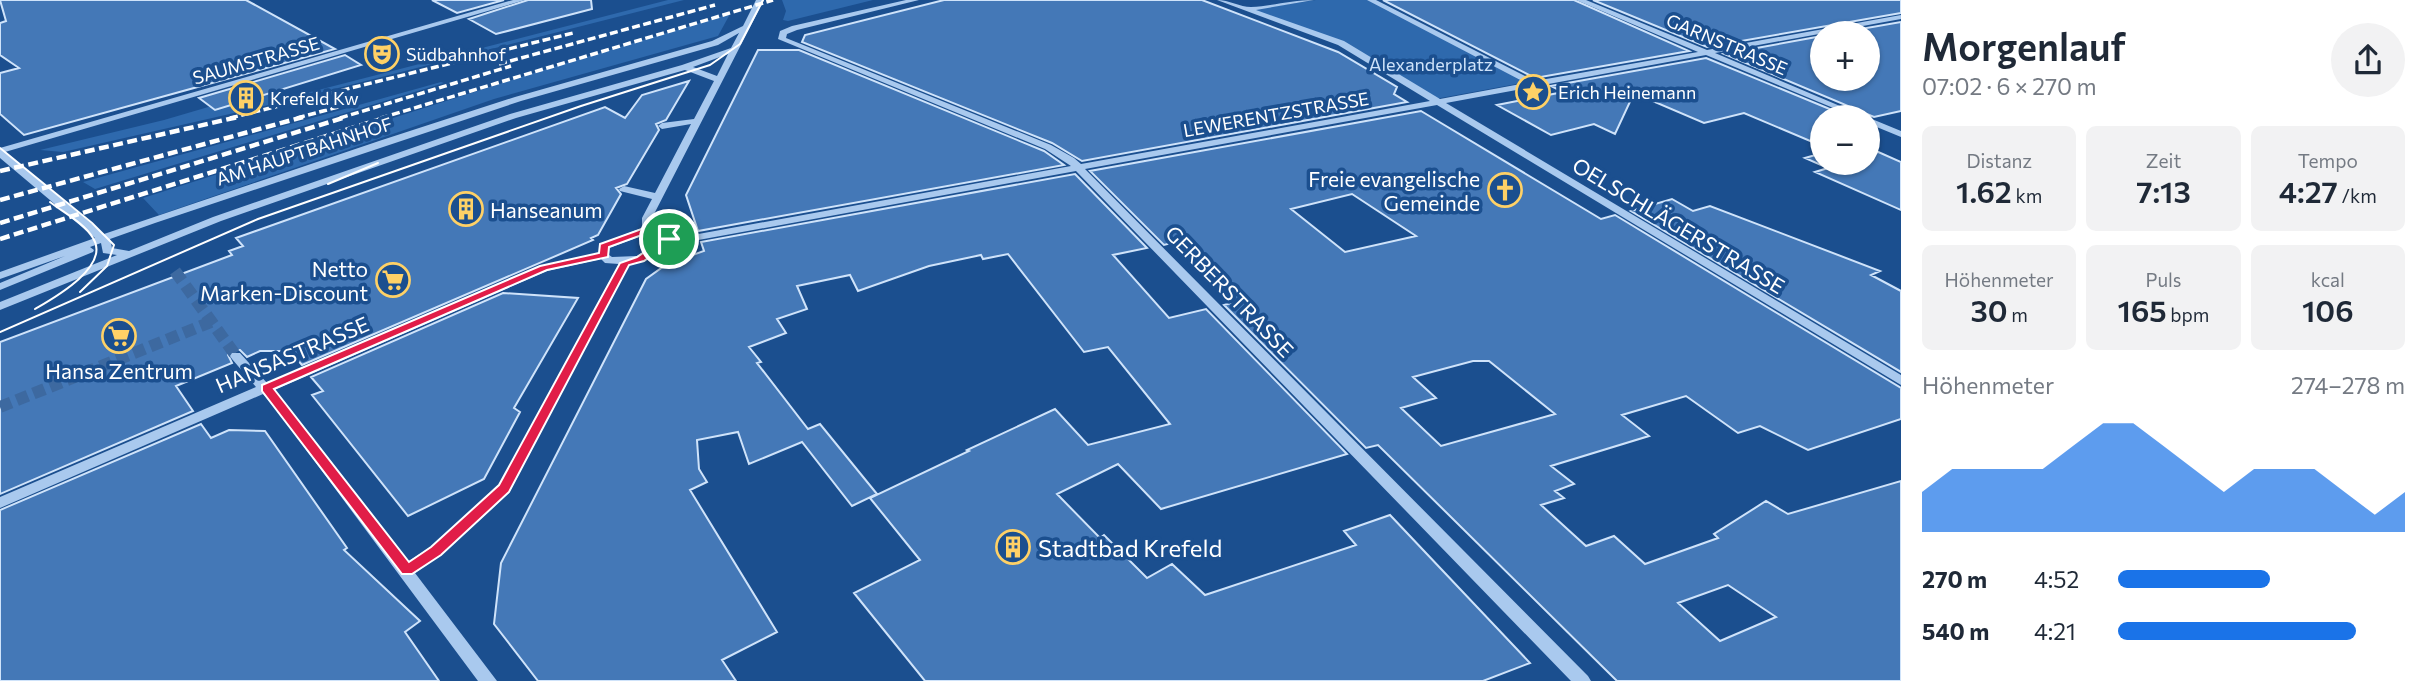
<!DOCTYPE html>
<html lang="de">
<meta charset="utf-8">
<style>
:root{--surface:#fff;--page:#f2f2f3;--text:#1f2937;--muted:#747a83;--accent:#1a73e8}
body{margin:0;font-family:Commissioner,sans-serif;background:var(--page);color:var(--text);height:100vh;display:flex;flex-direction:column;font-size:26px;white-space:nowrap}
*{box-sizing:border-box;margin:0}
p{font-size:23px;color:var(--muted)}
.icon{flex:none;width:38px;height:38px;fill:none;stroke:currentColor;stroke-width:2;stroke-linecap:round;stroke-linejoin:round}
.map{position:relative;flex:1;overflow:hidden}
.panel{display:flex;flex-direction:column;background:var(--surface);width:525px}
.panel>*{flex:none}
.fabs{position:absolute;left:1810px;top:21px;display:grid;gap:14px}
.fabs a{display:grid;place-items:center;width:70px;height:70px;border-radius:50%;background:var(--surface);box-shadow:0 2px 5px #0004;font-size:35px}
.pin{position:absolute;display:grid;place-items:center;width:60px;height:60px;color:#fff;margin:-30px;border:4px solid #fff;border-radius:50%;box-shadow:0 2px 7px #0007}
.round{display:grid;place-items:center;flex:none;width:74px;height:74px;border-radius:37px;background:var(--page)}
.head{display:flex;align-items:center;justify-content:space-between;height:119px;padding:0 21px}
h1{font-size:38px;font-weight:600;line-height:52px}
.figures{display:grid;grid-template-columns:repeat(3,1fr);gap:10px;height:119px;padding:7px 21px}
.figures div{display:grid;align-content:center;border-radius:10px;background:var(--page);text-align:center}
.figures b{font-size:30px;font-weight:600}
.figures small{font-size:19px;font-weight:400}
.figures p{font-size:19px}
.chart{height:196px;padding:14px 21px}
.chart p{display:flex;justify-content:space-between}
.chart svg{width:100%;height:126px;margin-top:7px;fill:var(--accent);opacity:.7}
ul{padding:0 21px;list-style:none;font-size:23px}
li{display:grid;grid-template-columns:112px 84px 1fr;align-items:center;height:52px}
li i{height:18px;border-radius:9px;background:var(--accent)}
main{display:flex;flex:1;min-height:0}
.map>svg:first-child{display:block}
.green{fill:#2e69ad}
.building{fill:#4478b7;stroke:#cfe3fa;stroke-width:2;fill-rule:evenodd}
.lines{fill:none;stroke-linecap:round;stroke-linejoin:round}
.minor-tunnel{stroke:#3d69a0;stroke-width:12;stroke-dasharray:12 6;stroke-linecap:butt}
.minor{fill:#a9c9ee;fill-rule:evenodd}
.tram{stroke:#fff;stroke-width:2}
.rail-far1{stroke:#fff;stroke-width:3.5;stroke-dasharray:8 3.5;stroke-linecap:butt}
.rail{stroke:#fff;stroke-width:4.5;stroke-dasharray:10 4.5;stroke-linecap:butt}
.route{fill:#e11d48;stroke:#fff;stroke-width:2;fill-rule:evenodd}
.labels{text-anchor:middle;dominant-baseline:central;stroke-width:7;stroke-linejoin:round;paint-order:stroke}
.far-street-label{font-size:18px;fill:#fff;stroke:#1b4f8f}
.far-poi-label{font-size:18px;fill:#fff;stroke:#1b4f8f;text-anchor:start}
.far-park-label{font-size:18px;fill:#cfe3fa;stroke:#1b4f8f}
.poi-label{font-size:21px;fill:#fff;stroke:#1b4f8f;text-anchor:end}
.street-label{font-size:21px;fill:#fff;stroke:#1b4f8f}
.near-poi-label{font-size:24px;fill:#fff;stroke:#1b4f8f;text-anchor:start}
</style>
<main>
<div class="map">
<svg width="1901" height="681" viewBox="0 0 1901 681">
<rect width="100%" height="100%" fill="#1b4f8f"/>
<path class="green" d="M668 0H684L295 99 63 152 40 150 164 120 276 87 291 97Z
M782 0H873L788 21 783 20 786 11Z
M1316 0H1369L1527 82 1435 99 1341 42 1250 10Z
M730 14 718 36 494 99 159 215 143 198 543 70Z
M441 82 444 83 95 189 83 182Z"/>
<path class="building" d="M0 0H246L335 49 24 135 0 114V73L19 68 0 55V23L6 21Z
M432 0H504L457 13Z
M528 0H591L592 9 496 34 469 19Z
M944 0H1202L1338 52 1397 87 1394 94 1407 102 1082 161 1052 143 802 42 805 35Z
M1383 0H1574L1689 51 1535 78Z
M1593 0H1901V13L1707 47Z
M1901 22V111L1874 117 1724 54 1822 36V79H1867V33H1838Z
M758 50H799L1044 151 1064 165 698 231 686 195Z
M345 55 361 65 215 110 199 98Z
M1706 58 1849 117H1822V146L1744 113 1704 123 1634 93 1615 134 1594 124 1551 135 1497 105 1563 92 1551 86Z
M689 81 666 120 656 124 659 130 627 184 616 188 621 194 598 235 591 238 593 240 302 365 290 351H260L247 357 240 350H232L228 355 232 363 176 386 193 411 0 494V342L232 255 229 251 243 246 236 238 605 107 625 118 642 95Z
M1421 111 1601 219 1615 215 1901 388V419L1808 450 1760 426 1738 433 1686 396 1622 415 1649 436 1551 466 1574 484 1555 491 1564 498 1541 505 1586 546 1614 536 1645 564 1718 538 1714 534 1766 501 1788 514 1901 481V681H1617L1378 445 1366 448 1224 305 1235 302 1175 242 1164 245 1090 171ZM1352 194 1416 236 1345 252 1291 209ZM1473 361H1489L1555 414 1441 446 1401 408 1436 398 1413 377ZM1728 585 1776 617 1720 641 1678 603Z
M1867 147 1901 162V210L1815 172 1828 168 1805 158 1822 153V163H1867Z
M1075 174 1147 248 1113 255 1169 318 1206 309 1347 454 1161 509 1118 464 1057 494 1100 538 1104 535 1147 578 1172 564 1205 595 1356 545 1344 531 1390 515 1530 663 1483 681H925L854 593 920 560 870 498 969 451 967 450 1055 409 1088 445 1170 424 1108 347 1084 352 1008 254 983 259 981 255 929 266 858 291 850 275 797 286 807 309 777 319 786 333 749 347 761 362 757 363 808 429 820 424 877 494 852 506 802 442 749 464 738 432 697 440 699 469 707 482 690 490 777 632 722 660 736 681H538L494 624 501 563 646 279 667 264 704 251 701 242Z
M1672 199 1693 211 1710 206 1880 271 1871 275 1901 291V372L1631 211Z
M503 293 578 298 514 408 520 412 484 479 408 516 312 395 323 391 311 377Z
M201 424 211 438 229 430 265 431 347 548 344 550 420 621 405 632 439 681H0V510Z"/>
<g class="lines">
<path class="minor-tunnel" d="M175 271 236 356
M0 407 211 322"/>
<path class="minor" d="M513 0H525L5 152 104 234 379 141 515 97 712 41 743 26 756 0H764L652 218V228L671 236 682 237 1071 166 1045 149 778 39 780 31 792 26 906 0H919L797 30 787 34 786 38 1051 145 1074 158 1081 164 1430 101 1338 45 1217 0C1229 0 1240 7 1251 7 1272 6 1292 0 1314 0L1256 10 1344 41 1440 99 1526 83 1367 0H1376L1535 81 1698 52 1576 0H1586L1707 50 1901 15V19L1715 53 1866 117H1855L1706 55 1446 103 1901 375V385L1437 105 1085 169 1588 676 1591 681H1571L1076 171 682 243C660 242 654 261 630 263L509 493 441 555 415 573 497 681H478L276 409 263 394 0 508V497L256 387 232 359 230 356 232 353H240L267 383 540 266 599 253 600 244 642 228V218L652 199 620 191 619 189 624 186 655 193 691 124 662 129 658 126 662 123 694 119 714 81 685 70 516 118 221 221 0 310V302L117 255 103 253 101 243 90 247 94 250 93 252 0 290V283L65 256 0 279V272L95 238 0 158V148ZM739 33 731 48 682 65 510 114 213 217 129 251 112 248 110 239 155 223 521 101 718 45ZM728 54 717 76 693 67ZM647 234 661 240 637 256 612 257 609 255V248ZM601 259 605 263 619 264 499 485 431 547 407 562 274 390 547 271Z
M1867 117 1901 131V137L1867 123Z"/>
<path class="tram" d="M0 148 92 223 114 245 107 266 80 292
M328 184 378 163
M35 309C54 298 111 266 93 238 84 223 64 213 50 202
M0 332 258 219 581 106 710 65 740 44 763 0"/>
<path class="rail-far1" d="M499 64 715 5
M230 118 573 33
M297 118 353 103
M340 118 511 66
M381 118 773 0"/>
<path class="rail" d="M0 171 238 117
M0 200 303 117
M0 223 346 117
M0 239 387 117"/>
</g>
<path class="route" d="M647 227 674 239 644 261 629 265 509 492 441 555 412 574H402L262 391V385L540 266 599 253 600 244ZM647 233 662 240 637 257 620 263 499 485 431 547 409 562 274 389 547 270 608 257 609 247Z"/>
<defs>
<g id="theatre-ring" transform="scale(1.75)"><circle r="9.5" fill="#1b4f8f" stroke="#ffd166" stroke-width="1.5"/><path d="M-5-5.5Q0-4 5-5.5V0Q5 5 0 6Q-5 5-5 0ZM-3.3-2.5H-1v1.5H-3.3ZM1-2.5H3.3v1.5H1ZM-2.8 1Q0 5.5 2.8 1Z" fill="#ffd166"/></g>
<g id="sight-ring" transform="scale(1.75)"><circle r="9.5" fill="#1b4f8f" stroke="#ffd166" stroke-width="1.5"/><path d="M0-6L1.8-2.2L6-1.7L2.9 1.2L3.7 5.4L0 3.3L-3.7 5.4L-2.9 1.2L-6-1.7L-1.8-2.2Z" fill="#ffd166"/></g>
<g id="building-ring" transform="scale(1.75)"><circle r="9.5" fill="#1b4f8f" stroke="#ffd166" stroke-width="1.5"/><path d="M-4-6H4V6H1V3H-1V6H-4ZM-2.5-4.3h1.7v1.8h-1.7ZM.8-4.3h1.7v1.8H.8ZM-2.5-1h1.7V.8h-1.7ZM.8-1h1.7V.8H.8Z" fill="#ffd166"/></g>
<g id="church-ring" transform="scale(1.75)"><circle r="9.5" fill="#1b4f8f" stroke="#ffd166" stroke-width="1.5"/><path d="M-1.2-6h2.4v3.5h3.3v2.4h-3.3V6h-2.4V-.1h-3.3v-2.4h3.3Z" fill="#ffd166"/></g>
<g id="supermarket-ring" transform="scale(1.75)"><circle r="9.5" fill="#1b4f8f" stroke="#ffd166" stroke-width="1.5"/><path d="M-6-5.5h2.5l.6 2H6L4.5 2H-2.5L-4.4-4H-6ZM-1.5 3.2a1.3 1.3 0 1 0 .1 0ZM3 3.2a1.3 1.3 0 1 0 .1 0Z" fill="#ffd166"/></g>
</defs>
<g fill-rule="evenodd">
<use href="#theatre-ring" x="382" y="54"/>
<use href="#sight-ring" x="1533" y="92"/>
<use href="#building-ring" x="246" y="98"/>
<use href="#church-ring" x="1505" y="190"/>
<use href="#building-ring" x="466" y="209"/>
<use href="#supermarket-ring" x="393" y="280"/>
<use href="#supermarket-ring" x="119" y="336"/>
<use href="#building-ring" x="1013" y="547"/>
</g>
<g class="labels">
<g class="far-street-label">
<text transform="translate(1727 44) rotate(23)">GARNSTRASSE</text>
<text transform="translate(256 60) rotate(-16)">SAUMSTRASSE</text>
<text transform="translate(1276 114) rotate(-10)">LEWERENTZSTRASSE</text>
<text transform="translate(304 151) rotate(-18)">AM HAUPTBAHNHOF</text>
</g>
<g class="far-poi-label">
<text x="406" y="54">Südbahnhof</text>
<text x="1558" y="92">Erich Heinemann</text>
<text x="270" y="98">Krefeld Kw</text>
</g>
<g class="far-park-label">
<text x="1431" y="64">Alexanderplatz</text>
</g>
<g class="poi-label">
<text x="1480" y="178">Freie evangelische<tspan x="1480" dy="24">Gemeinde</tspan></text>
<text x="490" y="209" text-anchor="start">Hanseanum</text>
<text x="368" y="268">Netto<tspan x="368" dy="24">Marken-Discount</tspan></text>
<text x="119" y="370" text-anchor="middle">Hansa Zentrum</text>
</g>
<g class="street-label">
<text transform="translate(1679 225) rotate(31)">OELSCHLÄGERSTRASSE</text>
<text transform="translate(1230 291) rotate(46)">GERBERSTRASSE</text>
<text transform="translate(292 354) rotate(-23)">HANSASTRASSE</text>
</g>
<g class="near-poi-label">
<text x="1038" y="547">Stadtbad Krefeld</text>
</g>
</g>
</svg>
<div class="fabs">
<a>+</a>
<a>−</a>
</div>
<div class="pin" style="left:669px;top:239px;background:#1e9e55"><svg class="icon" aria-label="arrive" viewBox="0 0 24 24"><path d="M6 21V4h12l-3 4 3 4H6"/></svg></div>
</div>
<section class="panel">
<div class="head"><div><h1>Morgenlauf</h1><p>07:02 · 6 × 270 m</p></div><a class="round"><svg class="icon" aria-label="share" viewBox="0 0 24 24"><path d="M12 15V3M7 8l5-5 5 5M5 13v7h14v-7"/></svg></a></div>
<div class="figures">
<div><p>Distanz</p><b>1.62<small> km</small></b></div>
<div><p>Zeit</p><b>7:13</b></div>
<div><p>Tempo</p><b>4:27<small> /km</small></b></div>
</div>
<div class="figures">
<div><p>Höhenmeter</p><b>30<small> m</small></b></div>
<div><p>Puls</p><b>165<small> bpm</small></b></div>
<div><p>kcal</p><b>106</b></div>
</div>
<div class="chart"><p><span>Höhenmeter</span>274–278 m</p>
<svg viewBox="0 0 160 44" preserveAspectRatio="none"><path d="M0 44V30L10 22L20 22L30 22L40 22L50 14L60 6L70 6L80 14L90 22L100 30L110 22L120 22L130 22L140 30L150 38L160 30V44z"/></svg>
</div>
<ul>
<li><b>270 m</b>4:52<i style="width:53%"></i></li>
<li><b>540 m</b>4:21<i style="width:83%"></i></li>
</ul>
</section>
</main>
